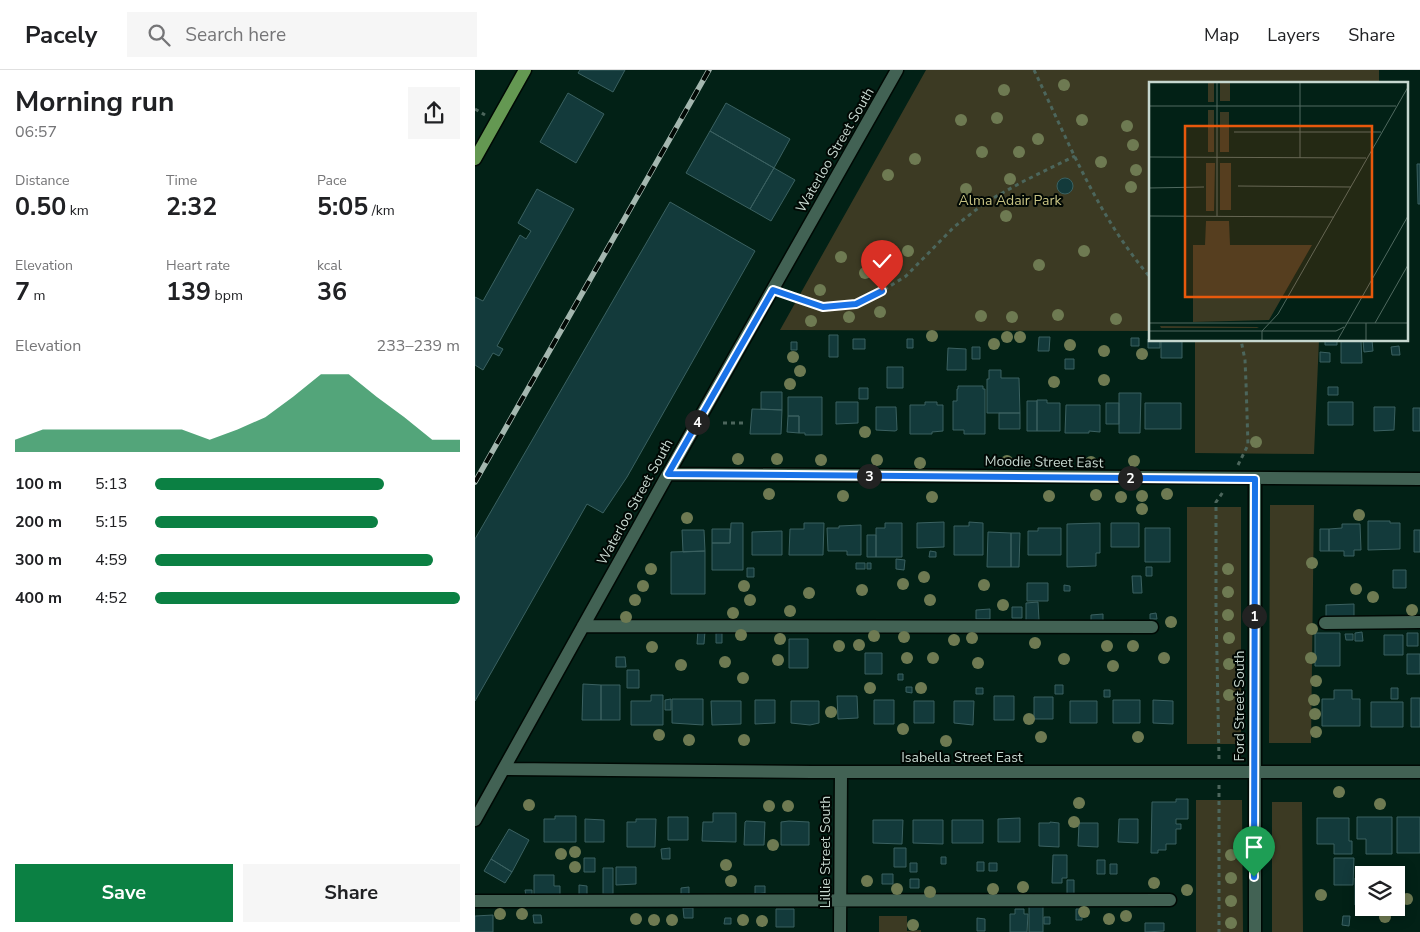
<!DOCTYPE html>
<meta charset="utf-8">
<style>
:root{--surface:#fff;--page:#f6f6f6;--text:#202124;--muted:#757577;--line:#e0e0e0;--accent:#0b8043}
body{margin:0;font-family:"Nunito Sans",sans-serif;background:var(--page);color:var(--text);height:100vh;display:flex;flex-direction:column;font-size:19px;white-space:nowrap}
*{box-sizing:border-box;margin:0}
p{font-size:16px;color:var(--muted)}
.icon{flex:none;width:28px;height:28px;fill:none;stroke:currentColor;stroke-width:2;stroke-linecap:round;stroke-linejoin:round}
.map{position:relative;flex:1;overflow:hidden}
.panel{display:flex;flex-direction:column;background:var(--surface);width:475px}
.panel>*{flex:none}
.tools{position:absolute;left:880px;top:796px;display:grid;gap:10px}
.tools a{display:grid;place-items:center;width:50px;height:50px;border-radius:0px;background:var(--surface);box-shadow:0 2px 12px #0003;font-size:25px}
.pin{position:absolute;display:grid;place-items:center;width:42px;height:42px;color:#fff;margin:-51px -21px;border-radius:50% 50% 50% 0;rotate:-45deg;box-shadow:0 0 5px #0007}
.pin .icon{rotate:45deg}
.km{position:absolute;width:25px;height:25px;margin:-12px;border-radius:50%;background:#222;color:#fff;font-size:14px;line-height:25px;text-align:center}
.round{display:grid;place-items:center;flex:none;width:52px;height:52px;border-radius:0px;background:var(--page)}
.overview{display:flex;align-items:center;justify-content:space-between;height:85px;padding:0 15px}
h1{font-size:28px;font-weight:700;line-height:38px}
.figures{display:grid;grid-template-columns:repeat(3,1fr);gap:8px;height:85px;padding:5px 15px}
.figures div{display:grid;align-content:center}
.figures b{font-size:25px;font-weight:700}
.figures small{font-size:14px;font-weight:400}
.figures p{font-size:14px}
.chart{height:140px;padding:10px 15px}
.chart p{display:flex;justify-content:space-between}
.chart svg{width:100%;height:90px;margin-top:5px;fill:var(--accent);opacity:.7}
.button{display:flex;gap:10px;margin-top:auto;padding:10px 15px}
.button a{flex:1;height:58px;border-radius:0px;background:var(--accent);color:#fff;font-size:20px;font-weight:700;line-height:58px;text-align:center}
.button a+a{background:var(--page);color:var(--text)}
ul{padding:0 15px;list-style:none;font-size:16px}
li{display:grid;grid-template-columns:80px 60px 1fr;align-items:center;height:38px}
li i{height:12px;border-radius:6px;background:var(--accent)}
header{display:flex;align-items:center;gap:30px;box-sizing:border-box;height:70px;padding:0 25px;background:var(--surface);border-bottom:1px solid var(--line)}
header strong{font-size:24px}
nav{display:flex;gap:28px;margin-inline-start:auto;font-size:18px}
.search{width:350px;height:45px;background:var(--page);display:flex;align-items:center;gap:12px;box-sizing:border-box;padding:0 18px;border-radius:0px;color:var(--muted);font-size:19px}
main{display:flex;flex:1;min-height:0}
.map>svg:first-child{display:block}
.green{fill:#3c3a23}
.building{fill:#133a3b;stroke:#3b6161}
.lines{fill:none;stroke-linecap:round;stroke-linejoin:round}
.minor-casing{stroke:#000904;stroke-width:15}
.major-casing{stroke:#000904;stroke-width:15}
.path{stroke:#4c665c;stroke-width:3;stroke-dasharray:4 4;stroke-linecap:butt}
.minor{stroke:#426254;stroke-width:12}
.major{stroke:#649852;stroke-width:12}
.rail-casing{stroke:#a4b7af;stroke-width:5.5}
.rail{stroke:#010804;stroke-width:4;stroke-dasharray:11;stroke-linecap:butt}
.tree{fill:#6e7a52}
.route-casing{stroke:#fff;stroke-width:10}
.route{stroke:#1a73e8;stroke-width:6}
.labels{text-anchor:middle;dominant-baseline:central;stroke-width:4;stroke-linejoin:round;paint-order:stroke}
.street-label{font-size:14px;fill:#c6d7cf;stroke:#010804}
.park-label{font-size:14px;fill:#c7c283;stroke:#010804}
.inset-road{fill:none;stroke:#506a60;stroke-width:1}
.view{fill:#e8590c;fill-opacity:0.15;stroke:#e8590c;stroke-width:2.5}
.inset-edge{fill:none;stroke:#c6d7cf;stroke-width:2.5}
</style>
<header>
<strong>Pacely</strong>
<div class="search"><svg class="icon" aria-label="search" viewBox="0 0 24 24"><circle cx="10" cy="10" r="6"/><path d="M15 15l6 6"/></svg>Search here</div>
<nav><a>Map</a><a>Layers</a><a>Share</a></nav>
</header>
<main>
<section class="panel">
<div class="overview"><div><h1>Morning run</h1><p>06:57</p></div><a class="round"><svg class="icon" aria-label="share" viewBox="0 0 24 24"><path d="M12 15V3M7 8l5-5 5 5M5 13v7h14v-7"/></svg></a></div>
<div class="figures">
<div><p>Distance</p><b>0.50<small> km</small></b></div>
<div><p>Time</p><b>2:32</b></div>
<div><p>Pace</p><b>5:05<small> /km</small></b></div>
</div>
<div class="figures">
<div><p>Elevation</p><b>7<small> m</small></b></div>
<div><p>Heart rate</p><b>139<small> bpm</small></b></div>
<div><p>kcal</p><b>36</b></div>
</div>
<div class="chart"><p><span>Elevation</span>233–239 m</p>
<svg viewBox="0 0 160 44" preserveAspectRatio="none"><path d="M0 44V38L10 33L20 33L30 33L40 33L50 33L60 33L70 38L80 33L90 27L100 17L110 6L120 6L130 17L140 27L150 38L160 38V44z"/></svg>
</div>
<ul>
<li><b>100 m</b>5:13<i style="width:75%"></i></li>
<li><b>200 m</b>5:15<i style="width:73%"></i></li>
<li><b>300 m</b>4:59<i style="width:91%"></i></li>
<li><b>400 m</b>4:52<i style="width:100%"></i></li>
</ul>
<div class="button"><a>Save</a><a>Share</a></div>
</section>
<div class="map">
<svg width="945" height="862" viewBox="0 0 945 862">
<rect width="100%" height="100%" fill="#022116"/>
<path class="green" d="M451 0H904V14H675V261L305 260Z
M720 270H844L839 384 720 383Z
M795 435H839L836 673H794Z
M712 437H766V674H712Z
M721 730H767L768 862H721Z
M797 732H827L828 862H797Z
M404 846H432V861L446 860V862H404Z"/>
<path class="building" d="M105 0H150L138 22 103 3Z
M93 23 129 44 101 93 65 72Z
M251 33 315 69 299 98 235 61Z
M235 61 299 98 275 139 211 103Z
M942 94H945V134H943Z
M299 98 320 110 296 151 275 139Z
M582 116a8 8 0 1 1 16 0a8 8 0 1 1-16 0Z
M62 119 99 139 22 276 28 279 24 286 18 283 8 300 0 295V227L8 231 45 165 51 169 56 161 43 153Z
M195 132 280 181 152 407 128 443 112 434 0 631V469Z
M354 265H363V287H354Z
M564 267H575L574 281H563Z
M656 268H664V276H656Z
M378 269H390V279H378Z
M432 269H438V278H432Z
M673 269 685 270V278H673Z
M686 270H707V288H686Z
M850 270H862V275H850Z
M866 270H886L887 293H866Z
M888 270H897L898 281 889 282Z
M316 272H322V280H316Z
M924 276 925 285H917L916 277Z
M497 277H505V289H497Z
M473 278 491 279V300H472Z
M845 282 855 283V292H845Z
M590 289H599V299H590Z
M412 297H428V318H412Z
M514 300H526V308H544L545 343H512V309H514Z
M483 316H508V319H510V364H489V360H478V331H482V319H483Z
M853 317H863V325H853Z
M384 318H393V329H384Z
M286 322H307V340L286 339Z
M644 323H666L665 363H644Z
M313 327H347V365H330V363H324V346H313Z
M562 330H572V333H585V361H562Z
M552 331H562V361H552Z
M361 332H383V353L361 354Z
M450 332H462V335H468V361L457 362V364H435V335H450Z
M853 332H878V355H853Z
M631 333H644V354H631Z
M670 333H706V359H670Z
M591 335H625V362L614 361V363H590Z
M401 337H421L422 360 420 361 401 360Z
M899 337H920L919 360 899 361Z
M938 338H945V361H938Z
M277 339 307 340 306 364H275Z
M524 343H545V359H524Z
M313 346H324V363L312 362Z
M893 451H915V453H925V479L893 480Z
M469 452V477L442 478V453Z
M494 452 508 453V485H479V456H494Z
M256 453H268V500H237V473H255Z
M329 453H349L348 485H314L315 459H329Z
M410 453H427V487H401V458H410Z
M625 453V483H621V496L592 497V454Z
M636 453H664V477H636Z
M867 454H885L886 480H879V486H869V481H854V459L867 458Z
M386 455V485H372V481H353L352 458H364V456Z
M563 458H586V485H553V461H563Z
M670 458H695V492H670Z
M237 459H255V473H237Z
M845 459H854V481H845Z
M207 460H229L230 481 208 482Z
M939 460H945V482H939Z
M307 461V485H277V462Z
M513 462 536 463V497H512Z
M536 463H545L544 497H536Z
M392 465H401V487H392Z
M230 481V524H196V482Z
M455 481 461 482V487H454Z
M421 489 430 490 429 500 421 499Z
M381 493H390V499H381Z
M392 493H396V499H392Z
M671 497H677V506H671Z
M272 498H279V507H272Z
M918 500H931V518H918Z
M657 506H666L667 523H658Z
M552 513H573V531H552Z
M589 515 595 516V521H589Z
M563 532 564 550 551 551V533Z
M879 534V550L851 551V535Z
M537 537H547V548H537Z
M515 539V549H501V540Z
M681 543 682 549H675V544Z
M628 544V551H616V545Z
M223 560 230 561 229 574H222Z
M887 562 888 571H880V563Z
M241 563H247V573H241Z
M840 563H865V596H840Z
M932 563H943V576H932Z
M870 564H878V570H871Z
M909 565H928V585H909Z
M314 569H333V598H314Z
M390 583H407V604H390Z
M932 584H945V604H932Z
M141 587H150L151 597H141Z
M152 600H164V618H152Z
M423 604H428V610H423Z
M108 614 126 615V650H107Z
M126 615H145V650H126Z
M580 615H588V624H580Z
M431 617H437V623L431 622Z
M501 618H508V624H501Z
M916 618H923V629H916Z
M629 620H635V627H629Z
M859 620H877V629H885V656H847V629H859Z
M176 625H188V655H156V631H176Z
M362 626H382L383 648 363 649Z
M519 626H539V650H519Z
M559 627H578V649H559Z
M936 628H945V657H936Z
M196 629V640H190V630Z
M197 629H228V655L197 653Z
M280 630H300V653L280 654Z
M399 630H419V654H399Z
M638 630H665V653H638Z
M678 630 698 631V654L678 653Z
M236 631H266V654L237 655Z
M316 631H344V653L335 655 316 653Z
M439 631H459V653H439Z
M479 631H499L498 655 479 653Z
M595 631H622V653H595Z
M896 632H928V657H896Z
M701 729H713V749H701V754H706V759H701V774H691V780H683V783H676L677 732H701Z
M238 743H261V772L227 771 228 752H238Z
M80 746H101V772H69V749H80Z
M193 747H213V770H193Z
M882 747H917V784H891V769H882Z
M922 747H945V783H922Z
M545 748V772H523V749Z
M842 748H874V771H877V784H859V774H842Z
M110 749 129 750V772H110Z
M161 749H181L180 777H152V752H161Z
M644 749H663V773L643 772Z
M398 750H428L427 774 398 773Z
M438 750H468V774L438 773Z
M477 750H508V773H477Z
M271 751 290 752 289 775H269L270 752Z
M314 751 334 752V775H306V752Z
M575 752 584 753V777L564 776V753H575Z
M604 753H623V777L603 776Z
M34 759 54 770 37 802 16 789Z
M195 778V789H187L186 779Z
M419 778H431V797H419Z
M578 785H592V808H587V813H577Z
M466 787H471V794H466Z
M109 788H120V802H109Z
M859 788H879L878 815H859Z
M16 789 37 802 30 813 9 801Z
M622 790H630V804H622Z
M502 792H509V801H502Z
M435 793H442V802H435Z
M514 793H522V801H514Z
M635 794H642V804H635Z
M141 797H161V814L141 815Z
M128 798H138V824H128Z
M407 804H418V814H407Z
M59 805H79V816H85V826H59Z
M880 808H889V834L880 835Z
M435 809H444V818H435Z
M592 810H599V824H592Z
M104 815 112 816V826H104Z
M280 816H290V823L280 824Z
M214 817V825L206 826V818Z
M50 820H57V826H51Z
M554 836H568V862H554Z
M208 838H218V848H209Z
M301 839H319V857H301Z
M540 839H549V844H553L552 862H535V844H540Z
M601 839H607V850H601Z
M18 845V862H0V846Z
M58 845H66L67 853H59Z
M868 846H875L874 856 867 855Z
M569 847H575V854H569Z
M250 848H256V854H249Z
M502 848 510 849V861H502Z
M670 853H689V861L670 862Z"/>
<g class="lines">
<g class="minor-casing">
<path id="minor" d="M193 404 945 409
M850 553 945 552
M108 556 677 557
M29 699 337 702H945
M0 750 193 404 422 0
M0 831 695 830
M365 862 366 702
M780 862V409"/>
</g>
<g class="major-casing">
<path id="major" d="M0 89 50 0"/>
</g>
<path class="path" d="M559 0C593 71 623 147 675 207
M0 39 10 45
M311 224 349 237 381 234 407 221 431 206 479 157 511 132 549 111 600 86
M248 353H272
M763 395 773 375 771 313 770 290 766 270
M744 689 741 537V432L748 422
M744 715V862"/>
<use href="#minor" class="minor"/>
<use href="#major" class="major"/>
<g class="rail-casing">
<path id="rail" d="M0 412 234 0"/>
</g>
<use href="#rail" class="rail"/>
</g>
<g class="tree">
<circle cx="589" cy="15" r="6"/>
<circle cx="529" cy="20" r="6"/>
<circle cx="522" cy="48" r="6"/>
<circle cx="486" cy="50" r="6"/>
<circle cx="607" cy="50" r="6"/>
<circle cx="652" cy="56" r="6"/>
<circle cx="563" cy="69" r="6"/>
<circle cx="658" cy="75" r="6"/>
<circle cx="507" cy="82" r="6"/>
<circle cx="544" cy="82" r="6"/>
<circle cx="440" cy="89" r="6"/>
<circle cx="626" cy="92" r="6"/>
<circle cx="661" cy="100" r="6"/>
<circle cx="413" cy="105" r="6"/>
<circle cx="535" cy="109" r="6"/>
<circle cx="656" cy="117" r="6"/>
<circle cx="491" cy="119" r="6"/>
<circle cx="531" cy="146" r="6"/>
<circle cx="433" cy="181" r="6"/>
<circle cx="609" cy="181" r="6"/>
<circle cx="366" cy="187" r="6"/>
<circle cx="564" cy="195" r="6"/>
<circle cx="390" cy="203" r="6"/>
<circle cx="345" cy="220" r="6"/>
<circle cx="405" cy="242" r="6"/>
<circle cx="583" cy="245" r="6"/>
<circle cx="506" cy="246" r="6"/>
<circle cx="374" cy="247" r="6"/>
<circle cx="537" cy="247" r="6"/>
<circle cx="641" cy="249" r="6"/>
<circle cx="336" cy="251" r="6"/>
<circle cx="457" cy="266" r="6"/>
<circle cx="532" cy="267" r="6"/>
<circle cx="545" cy="267" r="6"/>
<circle cx="519" cy="274" r="6"/>
<circle cx="595" cy="275" r="6"/>
<circle cx="629" cy="281" r="6"/>
<circle cx="667" cy="284" r="6"/>
<circle cx="318" cy="287" r="6"/>
<circle cx="325" cy="301" r="6"/>
<circle cx="629" cy="310" r="6"/>
<circle cx="579" cy="312" r="6"/>
<circle cx="315" cy="314" r="6"/>
<circle cx="390" cy="362" r="6"/>
<circle cx="781" cy="372" r="6"/>
<circle cx="263" cy="389" r="6"/>
<circle cx="302" cy="389" r="6"/>
<circle cx="346" cy="390" r="6"/>
<circle cx="402" cy="390" r="6"/>
<circle cx="532" cy="391" r="6"/>
<circle cx="659" cy="391" r="6"/>
<circle cx="616" cy="392" r="6"/>
<circle cx="445" cy="393" r="6"/>
<circle cx="294" cy="424" r="6"/>
<circle cx="692" cy="424" r="6"/>
<circle cx="621" cy="425" r="6"/>
<circle cx="368" cy="426" r="6"/>
<circle cx="574" cy="426" r="6"/>
<circle cx="667" cy="426" r="6"/>
<circle cx="457" cy="427" r="6"/>
<circle cx="646" cy="427" r="6"/>
<circle cx="667" cy="439" r="6"/>
<circle cx="884" cy="445" r="6"/>
<circle cx="212" cy="448" r="6"/>
<circle cx="837" cy="493" r="6"/>
<circle cx="176" cy="499" r="6"/>
<circle cx="753" cy="499" r="6"/>
<circle cx="449" cy="507" r="6"/>
<circle cx="428" cy="514" r="6"/>
<circle cx="509" cy="515" r="6"/>
<circle cx="168" cy="516" r="6"/>
<circle cx="269" cy="516" r="6"/>
<circle cx="881" cy="519" r="6"/>
<circle cx="387" cy="520" r="6"/>
<circle cx="753" cy="522" r="6"/>
<circle cx="334" cy="523" r="6"/>
<circle cx="898" cy="527" r="6"/>
<circle cx="160" cy="530" r="6"/>
<circle cx="275" cy="530" r="6"/>
<circle cx="455" cy="530" r="6"/>
<circle cx="528" cy="535" r="6"/>
<circle cx="937" cy="540" r="6"/>
<circle cx="315" cy="541" r="6"/>
<circle cx="258" cy="543" r="6"/>
<circle cx="753" cy="545" r="6"/>
<circle cx="151" cy="547" r="6"/>
<circle cx="696" cy="552" r="6"/>
<circle cx="837" cy="559" r="6"/>
<circle cx="266" cy="565" r="6"/>
<circle cx="399" cy="566" r="6"/>
<circle cx="429" cy="567" r="6"/>
<circle cx="497" cy="568" r="6"/>
<circle cx="754" cy="568" r="6"/>
<circle cx="305" cy="569" r="6"/>
<circle cx="479" cy="570" r="6"/>
<circle cx="560" cy="573" r="6"/>
<circle cx="384" cy="575" r="6"/>
<circle cx="364" cy="576" r="6"/>
<circle cx="632" cy="576" r="6"/>
<circle cx="658" cy="576" r="6"/>
<circle cx="177" cy="577" r="6"/>
<circle cx="432" cy="588" r="6"/>
<circle cx="458" cy="588" r="6"/>
<circle cx="689" cy="588" r="6"/>
<circle cx="836" cy="588" r="6"/>
<circle cx="589" cy="589" r="6"/>
<circle cx="303" cy="590" r="6"/>
<circle cx="250" cy="592" r="6"/>
<circle cx="503" cy="593" r="6"/>
<circle cx="754" cy="594" r="6"/>
<circle cx="206" cy="595" r="6"/>
<circle cx="638" cy="596" r="6"/>
<circle cx="268" cy="608" r="6"/>
<circle cx="841" cy="611" r="6"/>
<circle cx="395" cy="618" r="6"/>
<circle cx="446" cy="618" r="6"/>
<circle cx="754" cy="625" r="6"/>
<circle cx="839" cy="630" r="6"/>
<circle cx="356" cy="642" r="6"/>
<circle cx="840" cy="644" r="6"/>
<circle cx="554" cy="649" r="6"/>
<circle cx="428" cy="659" r="6"/>
<circle cx="841" cy="662" r="6"/>
<circle cx="184" cy="665" r="6"/>
<circle cx="566" cy="667" r="6"/>
<circle cx="663" cy="667" r="6"/>
<circle cx="214" cy="670" r="6"/>
<circle cx="269" cy="670" r="6"/>
<circle cx="471" cy="671" r="6"/>
<circle cx="864" cy="722" r="6"/>
<circle cx="604" cy="733" r="6"/>
<circle cx="905" cy="734" r="6"/>
<circle cx="54" cy="735" r="6"/>
<circle cx="294" cy="736" r="6"/>
<circle cx="313" cy="736" r="6"/>
<circle cx="599" cy="752" r="6"/>
<circle cx="298" cy="775" r="6"/>
<circle cx="100" cy="782" r="6"/>
<circle cx="86" cy="784" r="6"/>
<circle cx="756" cy="785" r="6"/>
<circle cx="251" cy="795" r="6"/>
<circle cx="100" cy="797" r="6"/>
<circle cx="756" cy="808" r="6"/>
<circle cx="256" cy="811" r="6"/>
<circle cx="392" cy="811" r="6"/>
<circle cx="679" cy="813" r="6"/>
<circle cx="548" cy="817" r="6"/>
<circle cx="422" cy="819" r="6"/>
<circle cx="518" cy="819" r="6"/>
<circle cx="712" cy="820" r="6"/>
<circle cx="455" cy="822" r="6"/>
<circle cx="846" cy="825" r="6"/>
<circle cx="932" cy="829" r="6"/>
<circle cx="756" cy="831" r="6"/>
<circle cx="609" cy="842" r="6"/>
<circle cx="25" cy="844" r="6"/>
<circle cx="47" cy="844" r="6"/>
<circle cx="651" cy="846" r="6"/>
<circle cx="910" cy="847" r="6"/>
<circle cx="161" cy="849" r="6"/>
<circle cx="634" cy="849" r="6"/>
<circle cx="179" cy="850" r="6"/>
<circle cx="197" cy="850" r="6"/>
<circle cx="268" cy="850" r="6"/>
<circle cx="287" cy="851" r="6"/>
<circle cx="756" cy="853" r="6"/>
<circle cx="438" cy="855" r="6"/>
</g>
<g class="lines">
<g class="route-casing">
<path id="route" d="M407 221 381 234 348 237 298 220 193 404 780 409 779 807"/>
</g>
<use href="#route" class="route"/>
</g>
<g class="labels">
<g class="street-label">
<text transform="translate(360 80) rotate(-60)">Waterloo Street South</text>
<text transform="translate(569 392) rotate(1)">Moodie Street East</text>
<text transform="translate(160 432) rotate(-61)">Waterloo Street South</text>
<text transform="translate(764 636) rotate(-90)">Ford Street South</text>
<text x="487" y="687">Isabella Street East</text>
<text transform="translate(350 782) rotate(-90)">Lillie Street South</text>
</g>
<g class="park-label">
<text x="535" y="130">Alma Adair Park</text>
</g>
</g>
<g transform="translate(674 12)">
<rect width="259" height="259" fill="#022116"/>
<path d="M59 0H65V20H59ZM71 0H81V19H71ZM59 28H65V70H59ZM71 30H80V70H71ZM57 81H66L65 129H57ZM71 81H82V128H71ZM57 139H80L81 163H163L120 238 44 240V163H56ZM11 244 108 245 110 246H12Z" fill="#3c3a23"/>
<path class="inset-road" d="M0 24H247M85 50H232M0 75 217 76M151 76V0M89 104 202 105M0 106 55 105M0 134 185 135M68 134V0M0 241H259M217 241V259M226 241 259 183M0 249H187L195 245M113 259V249L129 232 259 5M188 259 259 134"/>
<path class="view" d="M36 44H223V215H36Z"/>
<rect width="259" height="259" class="inset-edge"/>
</g>
</svg>
<div class="tools">
<a><svg class="icon" aria-label="layers" viewBox="0 0 24 24"><path d="M12 4l9 5-9 5-9-5zM3 14l9 5 9-5"/></svg></a>
</div>
<div class="pin" style="left:779px;top:807px;background:#1e9e55"><svg class="icon" aria-label="arrive" viewBox="0 0 24 24"><path d="M6 21V4h12l-3 4 3 4H6"/></svg></div>
<div class="pin" style="left:407px;top:221px;background:#d93025"><svg class="icon" aria-label="check" viewBox="0 0 24 24"><path d="M5 12l5 5 9-10"/></svg></div>
<b class="km" style="left:779px;top:546px">1</b>
<b class="km" style="left:655px;top:408px">2</b>
<b class="km" style="left:394px;top:406px">3</b>
<b class="km" style="left:222px;top:352px">4</b>
</div>
</main>
